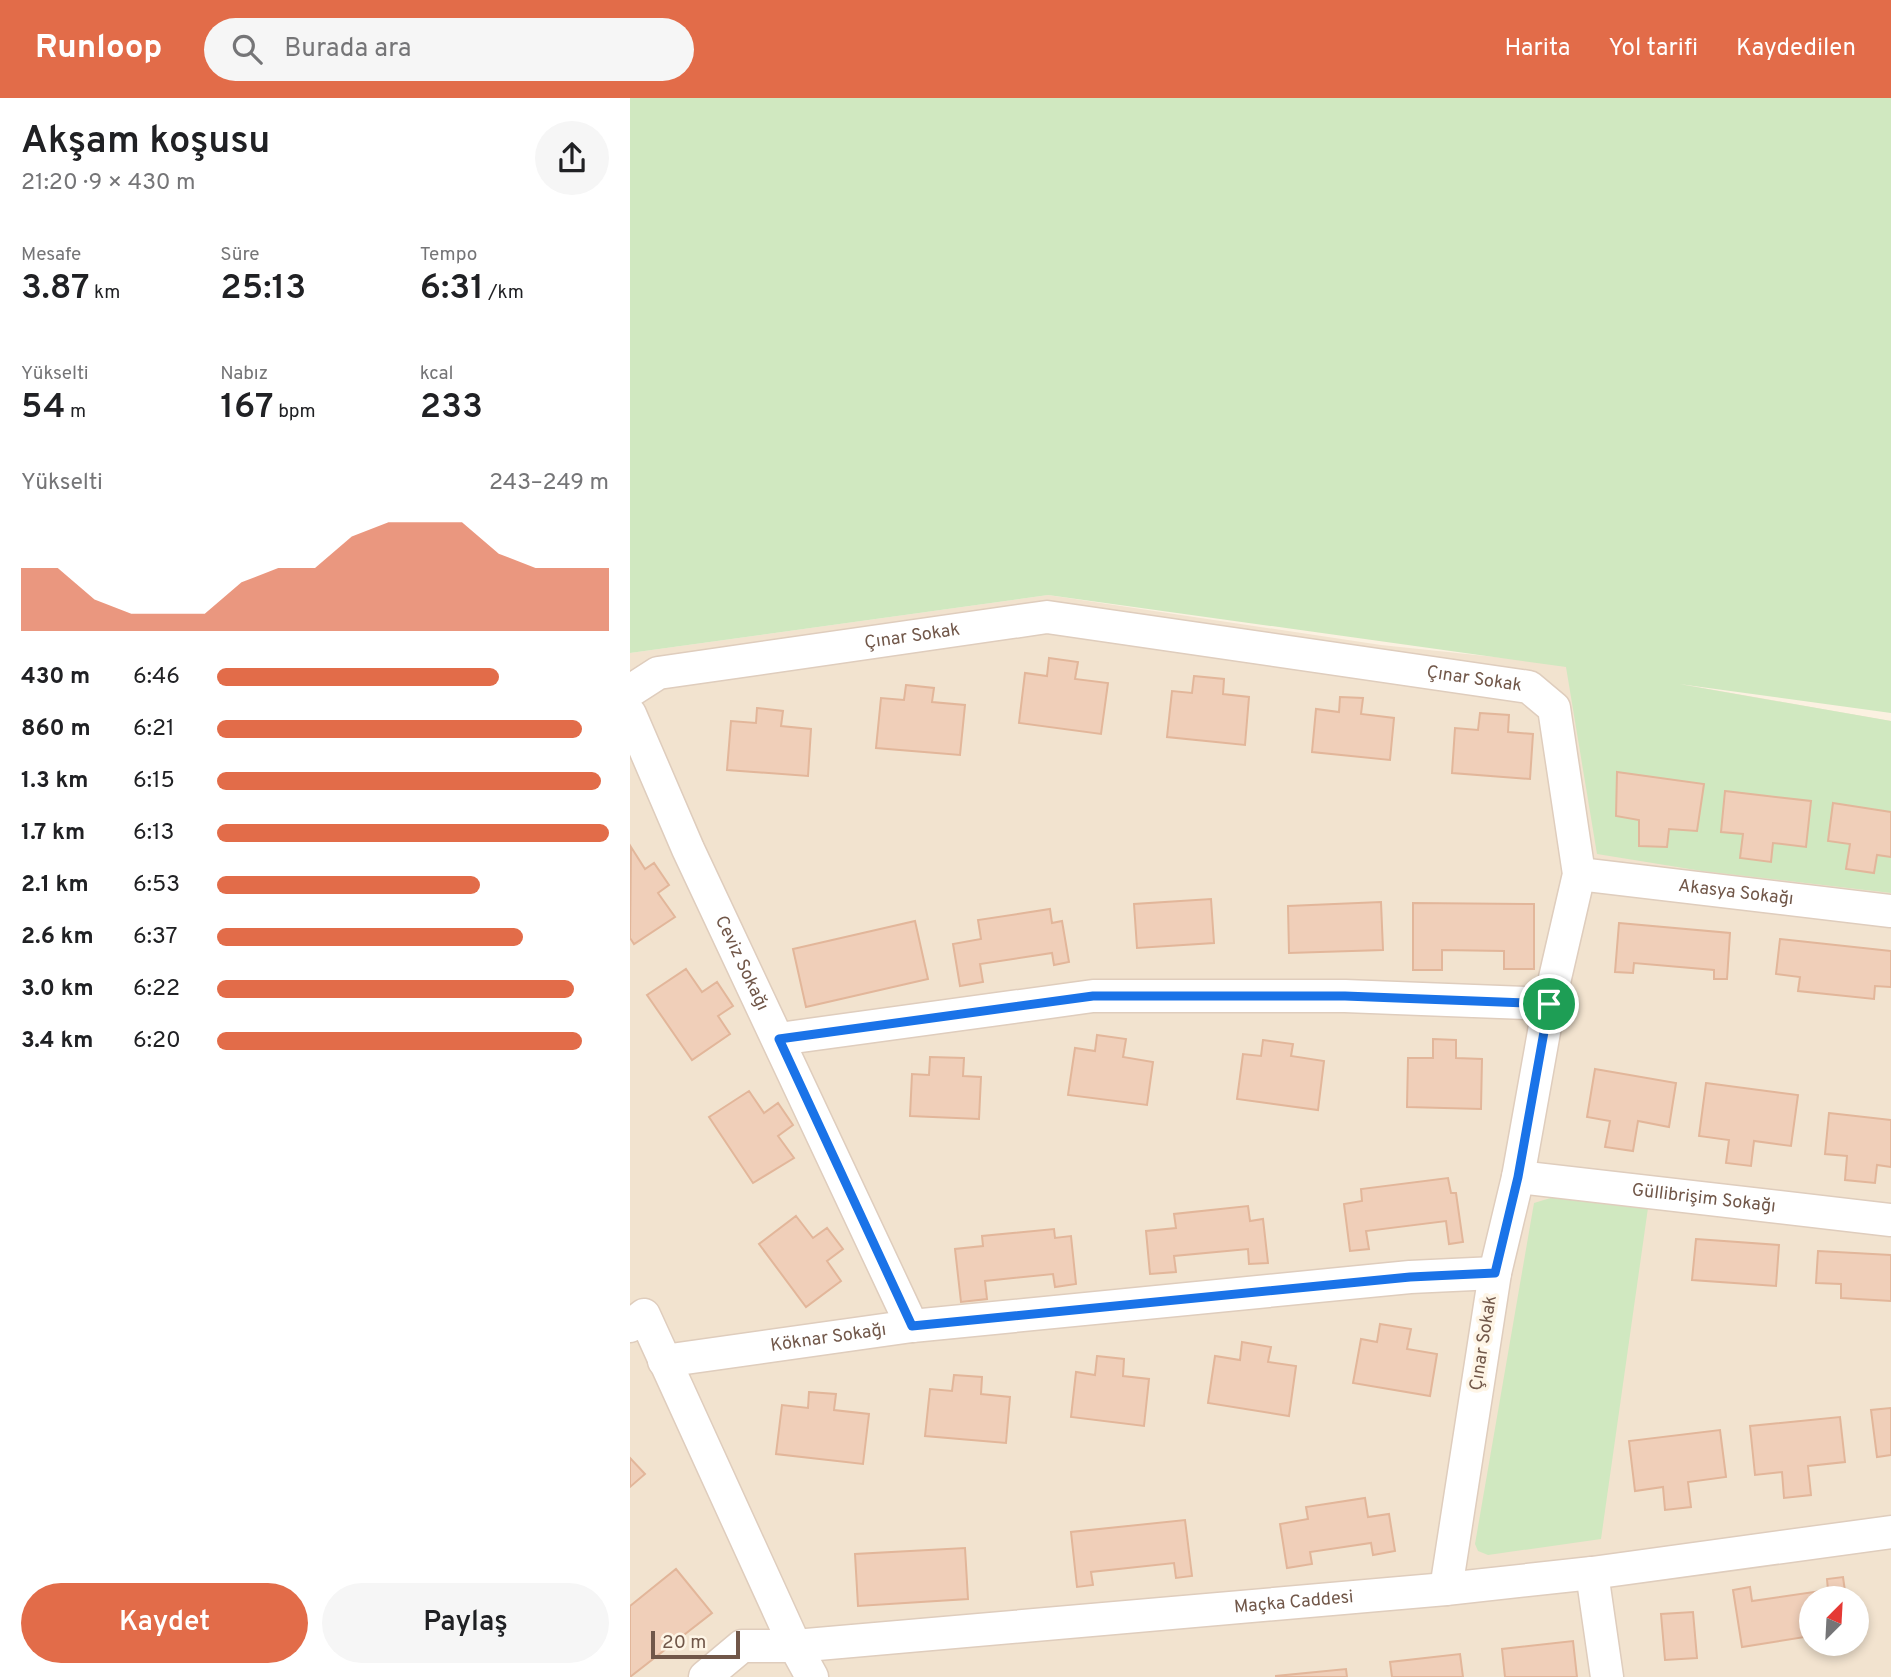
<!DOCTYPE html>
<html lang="tr">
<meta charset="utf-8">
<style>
:root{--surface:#fff;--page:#f6f6f6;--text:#202124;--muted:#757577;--accent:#e26c49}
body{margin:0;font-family:Overpass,sans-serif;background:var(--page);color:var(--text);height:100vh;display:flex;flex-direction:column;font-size:26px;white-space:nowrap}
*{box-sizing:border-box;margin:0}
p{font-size:23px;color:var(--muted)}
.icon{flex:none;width:38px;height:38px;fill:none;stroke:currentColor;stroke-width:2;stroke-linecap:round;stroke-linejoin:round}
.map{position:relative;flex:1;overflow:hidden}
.details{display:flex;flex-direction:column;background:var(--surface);width:630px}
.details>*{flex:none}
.needle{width:46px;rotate:24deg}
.controls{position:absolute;left:1169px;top:1488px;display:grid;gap:14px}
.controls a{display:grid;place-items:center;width:70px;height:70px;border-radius:50%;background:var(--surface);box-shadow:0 4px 10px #0003;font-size:35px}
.scale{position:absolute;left:21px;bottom:18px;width:89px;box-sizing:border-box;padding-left:7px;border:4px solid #715749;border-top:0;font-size:19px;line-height:24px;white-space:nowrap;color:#715749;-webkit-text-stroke:5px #fef5e6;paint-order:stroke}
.pin{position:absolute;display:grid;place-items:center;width:60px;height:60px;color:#fff;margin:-30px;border:4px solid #fff;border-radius:50%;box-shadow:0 2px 7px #0007}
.round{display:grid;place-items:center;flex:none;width:74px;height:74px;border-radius:37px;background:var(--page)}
.summary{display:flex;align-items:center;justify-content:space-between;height:119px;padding:0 21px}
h1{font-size:38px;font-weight:600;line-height:52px}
.metrics{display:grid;grid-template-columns:repeat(3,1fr);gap:10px;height:119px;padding:7px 21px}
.metrics div{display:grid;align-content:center}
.metrics b{font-size:35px;font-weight:600}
.metrics small{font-size:19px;font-weight:400}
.metrics p{font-size:19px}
.chart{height:196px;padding:14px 21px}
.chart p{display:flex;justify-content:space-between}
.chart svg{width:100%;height:126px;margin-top:7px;fill:var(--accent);opacity:.7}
.button{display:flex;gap:14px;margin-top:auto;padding:14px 21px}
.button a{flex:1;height:80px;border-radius:42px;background:var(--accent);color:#fff;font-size:28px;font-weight:600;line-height:80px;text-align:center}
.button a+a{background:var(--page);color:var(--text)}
ul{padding:0 21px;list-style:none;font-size:23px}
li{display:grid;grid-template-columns:112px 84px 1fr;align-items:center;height:52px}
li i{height:18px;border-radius:9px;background:var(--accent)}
header{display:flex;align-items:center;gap:42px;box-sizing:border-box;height:98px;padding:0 35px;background:var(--accent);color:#fff}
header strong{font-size:33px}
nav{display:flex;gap:38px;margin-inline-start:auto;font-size:24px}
.search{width:490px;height:63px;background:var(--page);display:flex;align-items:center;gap:18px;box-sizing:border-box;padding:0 24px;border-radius:38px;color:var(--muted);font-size:26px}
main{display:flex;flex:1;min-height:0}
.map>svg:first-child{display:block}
.residential{fill:#f2e3cf;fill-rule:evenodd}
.green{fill:#d0e8c0}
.building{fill:#f0cfb9;stroke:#e2b69a;stroke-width:2}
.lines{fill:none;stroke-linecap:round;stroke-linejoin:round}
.minor-casing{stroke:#dfcdbd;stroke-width:35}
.minor{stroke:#fff;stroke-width:32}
.route-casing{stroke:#fff;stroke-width:14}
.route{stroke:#1a73e8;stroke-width:9}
.labels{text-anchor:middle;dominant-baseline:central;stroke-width:7;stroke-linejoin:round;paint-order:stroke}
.street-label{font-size:18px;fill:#715749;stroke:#fef5e6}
</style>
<header>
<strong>Runloop</strong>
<div class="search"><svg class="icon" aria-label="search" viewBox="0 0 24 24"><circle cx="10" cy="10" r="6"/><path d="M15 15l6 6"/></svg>Burada ara</div>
<nav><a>Harita</a><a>Yol tarifi</a><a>Kaydedilen</a></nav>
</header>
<main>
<section class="details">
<div class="summary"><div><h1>Akşam koşusu</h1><p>21:20 · 9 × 430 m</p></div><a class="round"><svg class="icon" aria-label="share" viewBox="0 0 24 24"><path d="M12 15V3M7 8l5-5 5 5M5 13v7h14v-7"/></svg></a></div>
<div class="metrics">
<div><p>Mesafe</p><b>3.87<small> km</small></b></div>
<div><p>Süre</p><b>25:13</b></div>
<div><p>Tempo</p><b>6:31<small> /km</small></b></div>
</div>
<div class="metrics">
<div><p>Yükselti</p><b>54<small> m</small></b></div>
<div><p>Nabız</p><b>167<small> bpm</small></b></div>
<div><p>kcal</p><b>233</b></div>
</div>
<div class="chart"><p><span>Yükselti</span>243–249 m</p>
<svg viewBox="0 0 160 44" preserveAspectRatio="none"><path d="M0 44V22L10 22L20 33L30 38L40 38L50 38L60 27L70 22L80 22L90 11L100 6L110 6L120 6L130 17L140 22L150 22L160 22V44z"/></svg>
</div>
<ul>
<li><b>430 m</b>6:46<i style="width:72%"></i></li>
<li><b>860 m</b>6:21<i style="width:93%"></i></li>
<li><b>1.3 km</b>6:15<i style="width:98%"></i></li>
<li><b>1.7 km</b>6:13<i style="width:100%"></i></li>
<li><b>2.1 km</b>6:53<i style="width:67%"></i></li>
<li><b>2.6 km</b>6:37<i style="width:78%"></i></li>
<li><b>3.0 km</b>6:22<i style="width:91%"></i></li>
<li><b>3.4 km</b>6:20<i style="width:93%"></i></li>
</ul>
<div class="button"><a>Kaydet</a><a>Paylaş</a></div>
</section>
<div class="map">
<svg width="1261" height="1579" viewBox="0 0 1261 1579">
<rect width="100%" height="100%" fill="#fbf1e1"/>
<path class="residential" d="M418 497 751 547 941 567 1261 623V1579H0V555ZM1181 1500H1227V1545H1181Z"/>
<path class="green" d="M0 0H1261V615L1049 586 1261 623V795L1072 773 967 756 936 569 418 497 0 555Z
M927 1098 1018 1110 971 1441 858 1457 848 1453 845 1446 904 1105Z"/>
<path class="building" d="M419 560 448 564 445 581 478 585 471 636 389 625 395 575 417 578Z
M564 578 594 581 593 596 619 599 615 647 537 639 542 593 562 595Z
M276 587 304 590 302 604 335 607 330 657 246 650 251 600 274 602Z
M710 599 733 600 731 616 764 620 760 662 682 654 686 611 709 614Z
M127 610 153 613 151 628 181 631 178 678 97 672 101 623 126 625Z
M850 615 879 617 878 634 903 636 900 681 822 675 825 630 848 632Z
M987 674 1074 686 1067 733 1039 731 1037 749 1009 748V722L986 718Z
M1095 693 1181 703 1176 749 1143 745 1141 764 1110 760 1113 736 1091 734Z
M1203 705 1261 714V759L1247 757 1244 775 1216 771 1220 746 1198 743Z
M1 749 15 771 24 765 39 787 28 795 45 819 4 846 0 840Z
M581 801 584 845 507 850 504 806Z
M751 804 753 852 659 855 658 808Z
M783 805 904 806V871H874V853L812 852V872H783Z
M420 811 422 825 432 823 439 864 424 867 422 855 350 866 353 884 330 888 323 846 351 841 348 822Z
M285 823 298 881 176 909 163 851Z
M989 825 1100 835 1097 881H1084V872L1004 865 1003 875 985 874Z
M1150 841 1261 853V889L1245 888 1244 901 1168 893 1170 879 1146 876Z
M56 871 72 894 87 884 103 908 88 918 100 936 62 962 17 897Z
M467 937 496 941 493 959 523 964 517 1007 438 997 445 950 465 953Z
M803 941 826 942V960L852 961 851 1011 777 1009 778 960H803Z
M633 942 663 946 661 958 694 963 688 1012 607 1001 613 956 631 958Z
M300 959 334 960 333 978 351 979 349 1021 280 1018 282 976 299 977Z
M965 971 1046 985 1039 1029 1008 1023 1003 1053 975 1049 980 1023 957 1019Z
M1076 985 1168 997 1161 1048 1124 1043 1121 1068 1096 1065 1099 1042 1069 1038Z
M119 993 134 1015 148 1005 163 1027 148 1038 164 1060 123 1085 79 1019Z
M1199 1015 1261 1022V1069L1247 1067 1245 1085 1215 1082 1217 1058 1195 1056Z
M818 1080 821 1095H826L833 1144 819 1146 816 1123 736 1133 739 1151 720 1153 714 1106 732 1103 731 1091Z
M618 1108 620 1123 633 1121 638 1165 619 1166 618 1151 544 1158 546 1174 520 1176 516 1133 546 1130 544 1116Z
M166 1118 183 1140 197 1130 213 1151 197 1163 211 1183 176 1209 129 1146Z
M424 1131 425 1140 441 1138 446 1186 425 1189 423 1176 355 1183 357 1201 331 1204 325 1151 353 1148 352 1138Z
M1066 1141 1149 1147 1146 1188 1062 1182Z
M1188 1153 1261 1157V1203L1211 1200V1186L1186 1185Z
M750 1226 781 1231 777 1251 807 1256 800 1298 723 1285 731 1241 747 1244Z
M612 1244 641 1249 638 1264 666 1268 659 1318 578 1305 585 1258 610 1262Z
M467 1258 494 1261 493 1278 519 1281 514 1328 441 1319 446 1274 465 1277Z
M324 1277 352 1279 351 1296 380 1299 376 1345 295 1338 300 1291 322 1293Z
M179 1294 206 1296 204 1312 239 1316 233 1366 146 1356 152 1307 178 1310Z
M1261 1310V1357L1247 1359 1241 1312Z
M1210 1319 1215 1364 1178 1368 1181 1397 1154 1400 1152 1374 1125 1377 1120 1328Z
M1090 1332 1096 1379 1058 1384 1061 1409 1035 1412 1033 1389 1005 1393 999 1343Z
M0 1360 15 1376 0 1389Z
M735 1400 738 1419 759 1416 765 1453 743 1457 741 1445 680 1454 682 1466 657 1470 650 1426 678 1421 676 1409Z
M555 1422 562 1478 546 1480 544 1465 461 1474 463 1487 447 1489 441 1434Z
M335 1450 338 1501 228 1508 225 1456Z
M46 1471 82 1515 0 1579V1508Z
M1213 1479 1216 1500H1181V1538L1112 1549 1103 1492 1120 1489 1122 1503 1198 1492 1197 1481Z
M1063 1514 1067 1560 1035 1562 1031 1516Z
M943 1543 947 1579H875L872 1551Z
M830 1556 833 1579H762L760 1564Z
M716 1571 717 1579H646V1578Z"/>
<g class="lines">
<g class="minor-casing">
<g id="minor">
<path id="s1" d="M0 593 28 575 417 519 899 589 924 610 949 776 919 906 888 1079 865 1175 816 1491"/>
<path id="s2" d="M0 616 58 751 282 1228"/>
<path id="s3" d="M949 776 1261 813"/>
<path d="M149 941 463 898H715L919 906"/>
<path id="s4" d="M888 1079 1261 1122"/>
<path d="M0 1228 14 1217 165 1548 182 1579"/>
<path id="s5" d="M34 1263 282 1228 780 1179 865 1175"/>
<path d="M962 1475 977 1579"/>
<path id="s6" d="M75 1579 112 1548H165L816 1491 962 1475 1261 1434"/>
</g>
</g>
<use href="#minor" class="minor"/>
</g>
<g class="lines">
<g class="route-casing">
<path id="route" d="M463 898H715L919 906 888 1079 865 1175 780 1179 282 1228 149 941Z"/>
</g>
<use href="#route" class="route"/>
</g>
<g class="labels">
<g class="street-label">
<text stroke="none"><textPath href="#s1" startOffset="290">Çınar Sokak</textPath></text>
<text stroke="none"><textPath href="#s1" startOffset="858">Çınar Sokak</textPath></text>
<text stroke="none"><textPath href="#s3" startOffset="158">Akasya Sokağı</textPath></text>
<text stroke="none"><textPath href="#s2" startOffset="273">Ceviz Sokağı</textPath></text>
<text stroke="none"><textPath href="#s4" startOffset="187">Güllibrişim Sokağı</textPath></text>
<text stroke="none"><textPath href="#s5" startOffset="166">Köknar Sokağı</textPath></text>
<text transform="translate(854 1245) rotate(-81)">Çınar Sokak</text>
<text stroke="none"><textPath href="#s6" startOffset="602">Maçka Caddesi</textPath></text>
</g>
</g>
</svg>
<div class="controls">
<a><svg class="needle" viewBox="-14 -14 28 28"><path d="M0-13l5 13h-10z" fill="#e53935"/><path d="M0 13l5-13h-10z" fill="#757577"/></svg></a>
</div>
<div class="scale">20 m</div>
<div class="pin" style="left:919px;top:906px;background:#1e9e55"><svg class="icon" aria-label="arrive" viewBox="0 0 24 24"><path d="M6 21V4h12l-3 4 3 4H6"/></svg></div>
</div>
</main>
